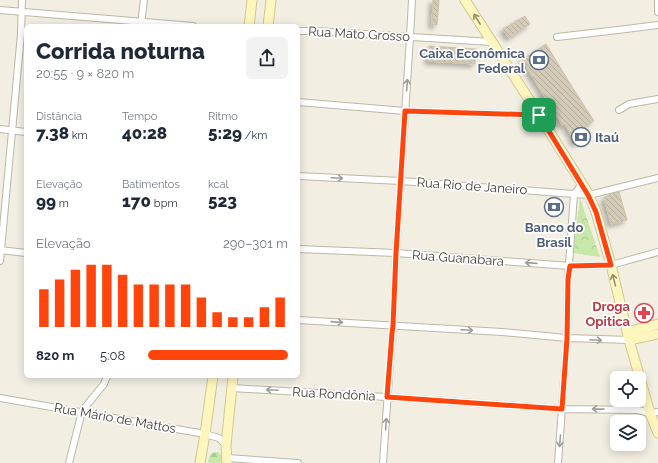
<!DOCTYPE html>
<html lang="pt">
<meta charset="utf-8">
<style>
:root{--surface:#fff;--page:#f2f2f3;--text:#1f2937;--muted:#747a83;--accent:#ff440c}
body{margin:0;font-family:Raleway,sans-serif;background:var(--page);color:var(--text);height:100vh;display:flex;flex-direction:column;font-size:15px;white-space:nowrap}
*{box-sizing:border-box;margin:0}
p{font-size:13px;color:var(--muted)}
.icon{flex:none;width:22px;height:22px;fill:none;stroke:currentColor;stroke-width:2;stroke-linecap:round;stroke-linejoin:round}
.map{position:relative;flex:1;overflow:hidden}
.sheet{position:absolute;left:24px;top:24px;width:276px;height:354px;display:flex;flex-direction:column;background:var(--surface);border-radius:6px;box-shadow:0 2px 10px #0003}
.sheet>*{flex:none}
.tools{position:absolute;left:610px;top:371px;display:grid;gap:8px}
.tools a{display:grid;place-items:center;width:36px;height:36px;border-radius:6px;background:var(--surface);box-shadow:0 2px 10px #0003;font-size:20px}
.pin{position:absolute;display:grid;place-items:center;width:34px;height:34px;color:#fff;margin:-17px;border-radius:8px;box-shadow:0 2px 6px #0006}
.round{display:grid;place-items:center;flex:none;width:42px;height:42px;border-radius:6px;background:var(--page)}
.overview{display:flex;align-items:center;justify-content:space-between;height:68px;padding:0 12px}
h1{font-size:22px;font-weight:800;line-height:30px}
.metrics{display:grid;grid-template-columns:repeat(3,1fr);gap:6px;height:68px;padding:4px 12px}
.metrics div{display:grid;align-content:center}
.metrics b{font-size:17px;font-weight:800}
.metrics small{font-size:11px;font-weight:400}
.metrics p{font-size:11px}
.chart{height:112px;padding:8px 12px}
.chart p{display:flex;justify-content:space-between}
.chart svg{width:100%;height:72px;margin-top:4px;stroke:var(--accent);stroke-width:6}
ul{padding:0 12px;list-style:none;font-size:13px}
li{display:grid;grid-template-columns:64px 48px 1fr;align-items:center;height:30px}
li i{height:10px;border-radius:5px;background:var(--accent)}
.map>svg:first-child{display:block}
.forest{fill:url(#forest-firs)}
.park{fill:url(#park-crowns)}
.building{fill:url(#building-back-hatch);stroke:#cfc3aa;filter:url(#shadow)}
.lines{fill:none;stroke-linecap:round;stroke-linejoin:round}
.street-casing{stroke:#bdb7a5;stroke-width:8}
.secondary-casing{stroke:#d3c790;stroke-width:11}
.street{stroke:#fff;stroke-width:6}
.secondary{stroke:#fff5bf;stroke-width:9}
.oneway{stroke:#989072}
.oneway2{stroke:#a19e99}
.route-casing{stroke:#fff;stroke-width:8}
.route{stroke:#ff440c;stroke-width:5}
.labels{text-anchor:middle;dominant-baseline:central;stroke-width:3.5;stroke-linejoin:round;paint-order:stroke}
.street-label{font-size:13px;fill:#433e33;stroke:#fff}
.service-label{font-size:13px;font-weight:bold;fill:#4e5e75;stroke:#fff;text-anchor:end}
.health-label{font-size:13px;font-weight:bold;fill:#be3a42;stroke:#fff;text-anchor:end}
</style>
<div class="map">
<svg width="658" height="463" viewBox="0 0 658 463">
<defs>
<pattern id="forest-firs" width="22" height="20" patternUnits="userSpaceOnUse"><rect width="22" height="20" fill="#c7e8a9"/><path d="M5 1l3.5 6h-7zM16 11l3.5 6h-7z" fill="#acc892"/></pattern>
<pattern id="park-crowns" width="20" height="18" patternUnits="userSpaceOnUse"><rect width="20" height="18" fill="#c7e8a9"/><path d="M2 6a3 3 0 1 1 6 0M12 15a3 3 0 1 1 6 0" fill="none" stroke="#acc892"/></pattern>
<pattern id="building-back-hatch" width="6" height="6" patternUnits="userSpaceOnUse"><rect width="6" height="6" fill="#d3cbb7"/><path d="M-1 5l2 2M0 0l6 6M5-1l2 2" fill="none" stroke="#b6af9e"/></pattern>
<filter id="shadow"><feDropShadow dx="-3.5" dy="3.5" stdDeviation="2" flood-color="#0004"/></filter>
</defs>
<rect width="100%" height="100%" fill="#f2eee2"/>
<path class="forest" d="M218 452 222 456 223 463H208C209 455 209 453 218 452Z"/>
<path class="park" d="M580 198 600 257 573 253Z"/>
<path class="building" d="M433 0H439L437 25H432Z
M525 16 530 24 509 38 503 29Z
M546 44 569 82 594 121 583 128 589 135 576 144 572 139 573 138 565 124 563 126 522 60Z
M429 46 476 49 475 64 428 61Z
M619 192 627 220 611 224 604 198 608 195Z"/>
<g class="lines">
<g class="street-casing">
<path id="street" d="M658 0V12
M0 10 193 26
M141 24 144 0
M298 31H316L492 42
M557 37 618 30 658 25
M298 102 405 111 539 115
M619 110 629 104 658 99
M0 129 26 132
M298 176 401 181 574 194 582 184
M298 249 396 253 570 266 611 265 658 252
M0 250 26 253
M0 261 21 34 22 0
M298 320 502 332 567 338 629 340
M232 388 387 397 562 409 638 410 650 413 658 412
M0 398 205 434 219 438 226 445
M227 458 298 463
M69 463 82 411 104 384 107 376
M383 463 392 333 393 326 396 253 410 37 412 0
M558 463 567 338 568 279 574 194 589 195 658 178"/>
</g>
<g class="secondary-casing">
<path id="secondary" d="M465 0 539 115 589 195 596 212 611 265 629 340 650 413 658 433
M249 26 252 0
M268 26 271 0
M627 332 658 324
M629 340 658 334
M200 463 205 434 213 376
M227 463 226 445 233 376"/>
</g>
<use href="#street" class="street"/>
<use href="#secondary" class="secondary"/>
</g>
<defs><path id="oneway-shaft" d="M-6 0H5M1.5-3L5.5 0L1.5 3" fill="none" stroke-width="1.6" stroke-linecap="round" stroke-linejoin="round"/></defs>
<g class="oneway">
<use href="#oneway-shaft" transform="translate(477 19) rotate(-122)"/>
<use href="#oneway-shaft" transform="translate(614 280) rotate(-104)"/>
</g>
<g class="oneway2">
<use href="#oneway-shaft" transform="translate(407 85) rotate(-86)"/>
<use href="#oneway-shaft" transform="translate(337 178) rotate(3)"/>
<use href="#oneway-shaft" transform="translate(531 263) rotate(-176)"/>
<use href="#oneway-shaft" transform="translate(337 322) rotate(4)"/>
<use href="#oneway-shaft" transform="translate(467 330) rotate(3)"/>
<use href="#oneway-shaft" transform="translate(596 340) rotate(3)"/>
<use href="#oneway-shaft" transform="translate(272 390) rotate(-177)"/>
<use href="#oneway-shaft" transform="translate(598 409) rotate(-179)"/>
<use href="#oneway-shaft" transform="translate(386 424) rotate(-86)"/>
<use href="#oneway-shaft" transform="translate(560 441) rotate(95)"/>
</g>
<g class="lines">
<g class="route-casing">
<path id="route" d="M405 111 539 115 588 195 596 212 611 265 570 266 568 279 567 338 562 409 387 397 392 333 393 326 396 253Z"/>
</g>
<use href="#route" class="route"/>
</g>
<defs>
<g id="bank-ring" transform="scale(1)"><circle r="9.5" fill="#fff" stroke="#5c6f8a" stroke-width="1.5"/><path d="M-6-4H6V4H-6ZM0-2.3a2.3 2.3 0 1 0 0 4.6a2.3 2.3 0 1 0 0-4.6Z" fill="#5c6f8a"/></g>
<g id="pharmacy-ring" transform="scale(1)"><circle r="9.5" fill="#fff" stroke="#e0444e" stroke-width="1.5"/><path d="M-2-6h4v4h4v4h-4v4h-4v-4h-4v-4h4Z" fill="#e0444e"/></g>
</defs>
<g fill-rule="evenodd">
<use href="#bank-ring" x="539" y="60"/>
<use href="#bank-ring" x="581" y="137"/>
<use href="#bank-ring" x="554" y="207"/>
<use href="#pharmacy-ring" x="644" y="313"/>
</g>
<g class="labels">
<g class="street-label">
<text transform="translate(359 34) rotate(3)">Rua Mato Grosso</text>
<text transform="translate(472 186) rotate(4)">Rua Rio de Janeiro</text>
<text transform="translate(458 258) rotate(4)">Rua Guanabara</text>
<text transform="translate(334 394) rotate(3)">Rua Rondônia</text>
<text transform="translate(115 418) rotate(10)">Rua Mário de Mattos</text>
</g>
<g class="service-label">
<text x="525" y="53">Caixa Econômica<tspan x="525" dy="15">Federal</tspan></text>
<text x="595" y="137" text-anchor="start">Itaú</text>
<text x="554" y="227" text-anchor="middle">Banco do<tspan x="554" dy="15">Brasil</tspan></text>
</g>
<g class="health-label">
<text x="630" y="306">Droga<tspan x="630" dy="15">Opitica</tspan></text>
</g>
</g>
</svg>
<div class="tools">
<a><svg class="icon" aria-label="locate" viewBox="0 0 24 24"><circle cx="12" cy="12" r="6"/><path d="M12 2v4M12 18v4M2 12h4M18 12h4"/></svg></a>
<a><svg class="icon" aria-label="layers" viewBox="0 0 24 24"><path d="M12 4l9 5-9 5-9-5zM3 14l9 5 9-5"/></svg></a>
</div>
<div class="pin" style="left:539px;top:115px;background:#1e9e55"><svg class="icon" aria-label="arrive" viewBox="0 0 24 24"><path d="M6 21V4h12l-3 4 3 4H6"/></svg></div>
<section class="sheet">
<div class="overview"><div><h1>Corrida noturna</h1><p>20:55 · 9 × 820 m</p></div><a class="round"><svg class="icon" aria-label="share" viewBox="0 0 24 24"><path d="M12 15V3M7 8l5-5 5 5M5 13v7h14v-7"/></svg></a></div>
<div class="metrics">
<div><p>Distância</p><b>7.38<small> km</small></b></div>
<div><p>Tempo</p><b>40:28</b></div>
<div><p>Ritmo</p><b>5:29<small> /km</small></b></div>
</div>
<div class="metrics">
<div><p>Elevação</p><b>99<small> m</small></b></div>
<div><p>Batimentos</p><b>170<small> bpm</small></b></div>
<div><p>kcal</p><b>523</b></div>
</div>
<div class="chart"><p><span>Elevação</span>290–301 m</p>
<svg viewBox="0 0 160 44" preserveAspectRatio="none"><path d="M5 44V21M15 44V15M25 44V9M35 44V6M45 44V6M55 44V12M65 44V18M75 44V18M85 44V18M95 44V18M105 44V26M115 44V35M125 44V38M135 44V38M145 44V32M155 44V26"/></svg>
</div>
<ul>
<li><b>820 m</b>5:08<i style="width:100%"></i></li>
</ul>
</section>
</div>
